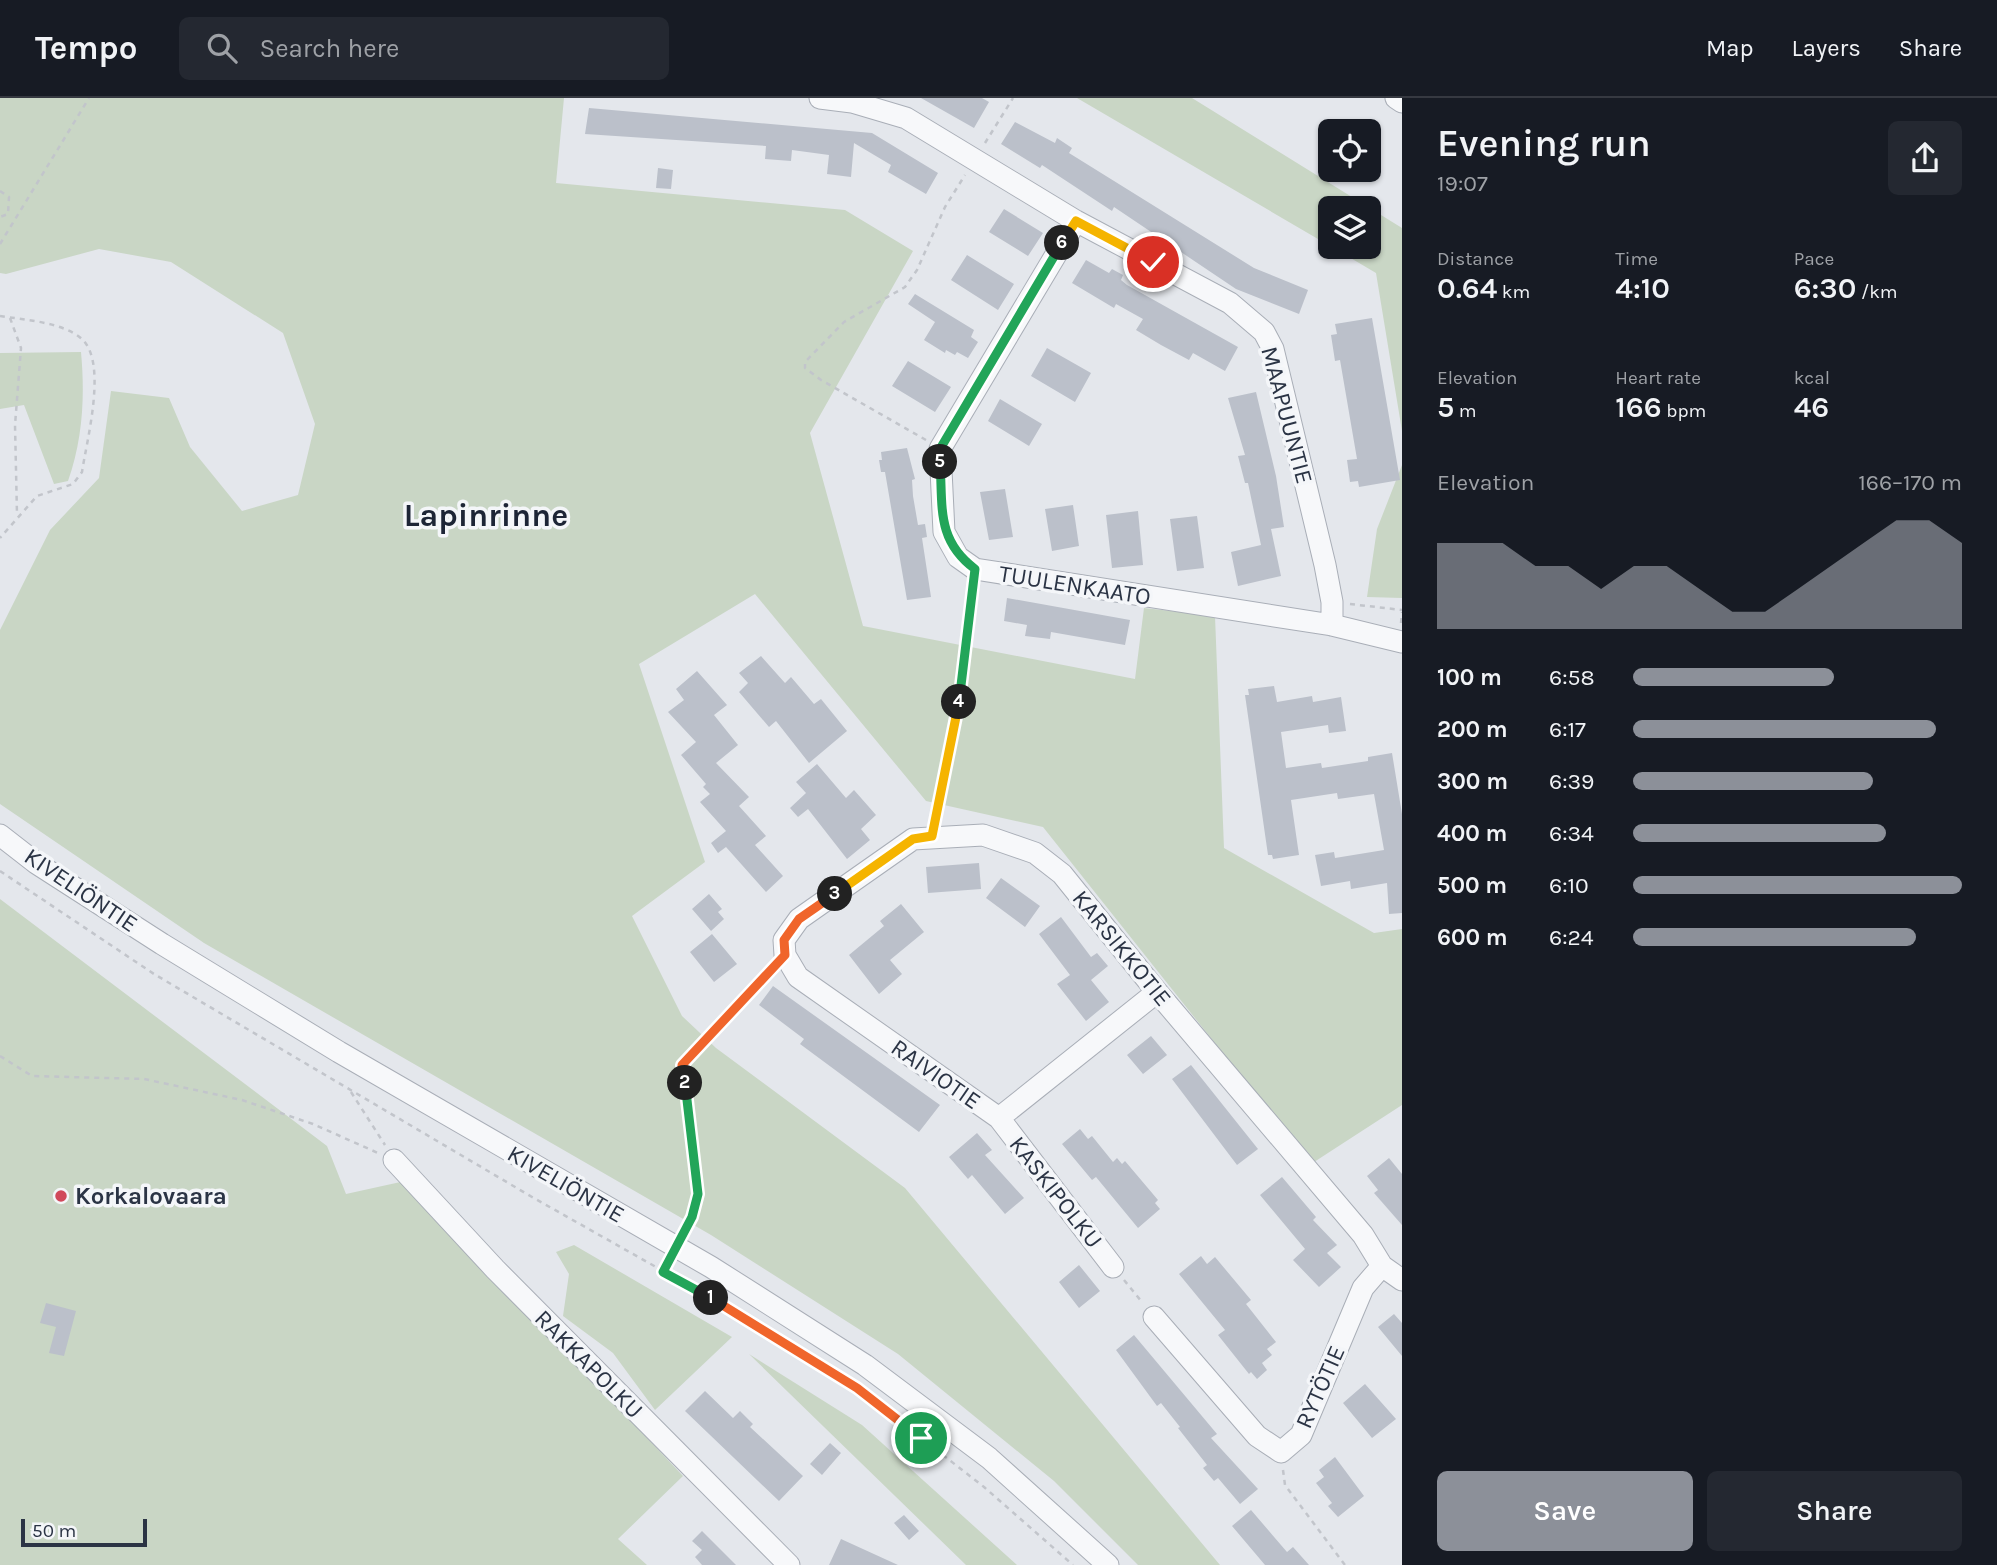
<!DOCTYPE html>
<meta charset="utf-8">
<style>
:root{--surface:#171b24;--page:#242831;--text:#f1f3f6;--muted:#9ea1a6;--line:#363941;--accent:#8c9099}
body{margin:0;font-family:Karla,sans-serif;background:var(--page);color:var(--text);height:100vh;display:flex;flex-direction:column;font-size:26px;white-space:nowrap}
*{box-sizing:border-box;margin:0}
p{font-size:23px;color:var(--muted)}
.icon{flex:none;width:38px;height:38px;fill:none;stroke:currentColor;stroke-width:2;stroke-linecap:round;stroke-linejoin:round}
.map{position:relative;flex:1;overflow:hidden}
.drawer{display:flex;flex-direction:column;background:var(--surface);width:595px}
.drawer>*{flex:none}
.fabs{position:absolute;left:1318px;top:21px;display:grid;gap:14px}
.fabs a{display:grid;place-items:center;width:63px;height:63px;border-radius:10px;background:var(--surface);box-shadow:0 2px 5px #0004;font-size:35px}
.scale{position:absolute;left:21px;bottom:18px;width:126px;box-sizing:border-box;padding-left:7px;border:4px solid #2b3445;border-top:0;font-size:19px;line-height:24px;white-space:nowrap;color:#2b3445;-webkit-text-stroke:5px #f4f6f9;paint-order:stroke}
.pin{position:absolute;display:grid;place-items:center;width:60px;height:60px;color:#fff;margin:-30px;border:4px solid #fff;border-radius:50%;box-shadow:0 2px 7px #0007}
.km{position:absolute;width:35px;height:35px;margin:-18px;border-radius:50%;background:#222;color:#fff;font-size:19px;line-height:35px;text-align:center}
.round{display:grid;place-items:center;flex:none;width:74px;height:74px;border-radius:10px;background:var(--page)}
.summary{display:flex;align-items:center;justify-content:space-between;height:119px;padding:0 35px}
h1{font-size:38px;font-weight:600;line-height:52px}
.figures{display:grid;grid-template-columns:repeat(3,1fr);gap:10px;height:119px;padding:7px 35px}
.figures div{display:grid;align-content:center}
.figures b{font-size:30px;font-weight:600}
.figures small{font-size:19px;font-weight:400}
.figures p{font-size:19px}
.chart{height:196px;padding:14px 35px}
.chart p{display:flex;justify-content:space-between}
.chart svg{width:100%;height:126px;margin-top:7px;fill:var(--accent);opacity:.7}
.cta{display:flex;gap:14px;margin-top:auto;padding:14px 35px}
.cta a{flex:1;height:80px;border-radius:10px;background:var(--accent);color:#fff;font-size:28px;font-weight:600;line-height:80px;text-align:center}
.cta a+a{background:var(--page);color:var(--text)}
ul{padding:0 35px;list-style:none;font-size:23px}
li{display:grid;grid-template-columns:112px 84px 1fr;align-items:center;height:52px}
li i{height:18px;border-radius:9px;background:var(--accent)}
header{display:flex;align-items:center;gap:42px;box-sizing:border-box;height:98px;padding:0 35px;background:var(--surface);border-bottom:2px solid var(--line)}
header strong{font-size:33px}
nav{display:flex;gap:38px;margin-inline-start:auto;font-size:24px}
.search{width:490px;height:63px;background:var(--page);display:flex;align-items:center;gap:18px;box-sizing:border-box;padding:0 24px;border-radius:10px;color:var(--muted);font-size:26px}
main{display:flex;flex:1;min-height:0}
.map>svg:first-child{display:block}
.green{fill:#c9d6c5}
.building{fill:#bbc0ca}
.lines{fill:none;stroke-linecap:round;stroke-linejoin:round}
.minor-casing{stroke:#a9aeb7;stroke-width:23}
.path{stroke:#c2c5cb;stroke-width:2.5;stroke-dasharray:5 5;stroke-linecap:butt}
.minor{stroke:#f7f8fa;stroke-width:21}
.split-1-casing{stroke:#fff;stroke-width:14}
.split-2-casing{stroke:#fff;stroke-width:14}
.split-3-casing{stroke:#fff;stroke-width:14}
.split-4-casing{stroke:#fff;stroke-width:14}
.split-5-casing{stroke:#fff;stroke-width:14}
.split-6-casing{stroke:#fff;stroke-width:14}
.split-7-casing{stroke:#fff;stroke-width:14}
.split-1{stroke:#f0652b;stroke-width:9}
.split-2{stroke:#22a559;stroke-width:9}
.split-3{stroke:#f0652b;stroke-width:9}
.split-4{stroke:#f5b400;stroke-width:9}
.split-5{stroke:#22a559;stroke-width:9}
.split-6{stroke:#22a559;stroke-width:9}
.split-7{stroke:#f5b400;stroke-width:9}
.poi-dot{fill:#d1495b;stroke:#f4f6f9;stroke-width:2.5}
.labels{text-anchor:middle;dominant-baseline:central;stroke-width:7;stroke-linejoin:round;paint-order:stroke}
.street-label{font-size:24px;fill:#2b3445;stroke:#f4f6f9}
.poi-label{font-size:24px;font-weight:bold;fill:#2b3445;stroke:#f4f6f9;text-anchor:start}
.district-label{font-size:32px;font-weight:bold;fill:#1d2536;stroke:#f4f6f9}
</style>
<header>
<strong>Tempo</strong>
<div class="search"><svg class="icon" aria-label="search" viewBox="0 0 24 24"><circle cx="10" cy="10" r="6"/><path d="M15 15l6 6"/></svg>Search here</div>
<nav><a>Map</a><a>Layers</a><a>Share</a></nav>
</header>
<main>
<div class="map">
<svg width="1402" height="1467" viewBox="0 0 1402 1467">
<rect width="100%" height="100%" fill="#e4e7ec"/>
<path class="green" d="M0 0H564L556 85 845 112 913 153 810 335 863 528 1135 581 1144 510 1215 518 1224 750 1374 835 1402 831V1007L1311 1066 1043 729 926 703 755 496 639 566 705 764 632 818 682 918 716 950 905 1090 1220 1467H1138L1054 1383 898 1256 711 1137 204 845 0 706V532L50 432 99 380 111 293 169 300 190 349 242 413 298 397 315 326 283 235 171 164 99 151 6 176 0 175Z
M1077 0H1192L1402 130V333L1376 175 1332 149H1368V110H1330V148Z
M81 254C85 297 83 341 68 383L54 386 24 307 0 311V255Z
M1402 367V500L1367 499 1377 431Z
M0 801 327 1048 346 1096 405 1083 683 1378 618 1441 647 1467H0Z
M574 1147 732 1239 655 1312 613 1255 563 1218 569 1176 556 1154Z
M749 1256 862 1327 1017 1467H966Z"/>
<path class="building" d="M921 0H982L989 4 974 30Z
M589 10 872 35 938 75 926 96 888 74 891 67 854 45 851 79 827 76 829 57 792 52 791 63 765 61 766 48 585 36Z
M1015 24 1055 45 1057 40 1072 50 1069 55 1254 170 1308 192 1299 216 1236 191 1114 109 1112 113 1042 67 1040 70 1001 46Z
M658 70 673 72 671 91 656 90Z
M1004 111 1043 135 1028 158 989 134Z
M967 157 1014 186 998 212 951 182Z
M1086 162 1109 175 1112 171 1123 177 1121 182 1127 187 1238 249 1225 273 1193 255 1189 262 1161 247 1136 232 1143 221 1116 206 1114 210 1072 185Z
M915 196 974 232 971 239 978 244 968 260 957 254 955 257 946 252 945 255 924 242 935 224 908 206Z
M1372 220 1400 382 1359 389 1358 383 1350 384 1347 362 1357 361 1340 262 1335 263 1331 237 1337 236 1335 226Z
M1047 250 1091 275 1075 304 1031 278Z
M908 263 951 289 935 314 892 288Z
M1256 294 1276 378 1284 429 1271 431 1281 478 1238 488 1231 454 1261 447 1248 385H1245L1238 358 1245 357 1228 300Z
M1000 301 1042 326 1029 348 988 323Z
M907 350 915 381 912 382 913 398 918 427 925 426 927 439 922 440 931 499 907 502 885 374H881L879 362H882L881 354Z
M1005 391 1013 439 989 442 980 394Z
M1073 407 1079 448 1052 453 1045 411Z
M1138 413 1143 467 1112 470 1106 417Z
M1197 418 1204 470 1177 473 1170 421Z
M1007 500 1130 522 1125 547 1051 534 1050 541 1025 538 1027 527 1004 523Z
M761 558 785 585 791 579 814 606 821 601 847 633 809 665 776 623 769 629 739 594 748 585 739 575Z
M697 573 727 607 714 617 738 647 716 665 749 699 739 708 766 738 755 747 783 778 766 794 726 749 718 755 711 745 726 733 700 704 710 696 703 689 706 686 681 657 696 644 668 614 684 602 676 591Z
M1274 588 1277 604 1312 598 1313 604 1341 599 1346 633 1329 635 1328 627 1281 634 1286 670 1321 665 1322 670 1368 663V659L1392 655 1402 716V815L1389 816 1387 785 1351 791 1350 783 1321 788 1315 757 1334 754 1335 760 1384 752 1374 696 1338 701 1337 695 1291 702 1299 757 1273 761 1272 757H1268L1245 597H1249L1248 591Z
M817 666 846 700 854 692 876 717 861 731 870 742 847 761 808 711 798 719 790 710 806 695 796 684Z
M979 765 981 791 928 795 926 769Z
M1001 780 1040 808 1025 829 986 800Z
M709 796 722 811 718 814 724 821 711 833 692 811Z
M901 806 924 834 890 862 902 876 879 896 849 857 884 828 880 823Z
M1061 819 1091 859 1097 855 1108 868 1091 882 1109 904 1086 923 1057 886 1070 877 1039 836Z
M712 836 737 866 714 884 690 854Z
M773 888 940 1007 919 1034 800 946 804 941 759 907Z
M1151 938 1167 957 1143 976 1127 957Z
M1191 967 1258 1051 1237 1067 1172 981Z
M1080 1031 1088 1041 1092 1038 1113 1064 1117 1060 1122 1066 1125 1063 1158 1102 1155 1105 1160 1111 1138 1130 1096 1079 1092 1082 1062 1046Z
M977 1035 992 1052 985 1057 1024 1100 1005 1116 972 1077 968 1081 949 1059Z
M1389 1060 1402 1076V1127L1374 1095 1378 1092 1367 1078Z
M1282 1079 1316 1119 1313 1122 1337 1147 1327 1155 1341 1169 1319 1189 1293 1162 1305 1151 1260 1097Z
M1201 1158 1207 1166 1215 1159 1251 1202 1246 1206 1276 1244 1267 1251 1272 1257 1262 1265 1267 1272 1257 1281 1251 1274 1249 1276 1218 1237 1225 1232 1179 1176Z
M1079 1167 1100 1193 1079 1210 1059 1184Z
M46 1205 76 1213 64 1258 49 1255 56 1229 40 1225Z
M1394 1216 1402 1225V1258L1378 1229Z
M1134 1237 1217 1336 1211 1340 1258 1391 1240 1406 1218 1380 1214 1383 1203 1370 1207 1367 1178 1330 1180 1329 1161 1305 1157 1308 1116 1252Z
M1365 1286 1396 1321 1372 1340 1343 1305Z
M705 1293 733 1320 740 1313 753 1326 750 1329 803 1378 779 1403 685 1313Z
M830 1345 841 1355 822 1377 810 1366Z
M1335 1359 1364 1398 1338 1419 1328 1408 1332 1405 1316 1385 1324 1379 1319 1372Z
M1251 1412 1287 1454 1293 1449 1309 1467H1265L1232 1428Z
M904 1417 919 1433 909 1442 894 1425Z
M702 1433 736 1467H702L695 1459 702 1452 692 1443Z
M841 1441 898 1467H829Z"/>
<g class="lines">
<g class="minor-casing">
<path id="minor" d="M820 0 852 4 906 20 1076 123 1230 205 1264 234 1273 251 1325 467 1332 504V527
M1396 0 1402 4
M1076 123 940 351 944 434 958 459 975 471 1332 527 1402 544
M0 737 36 765 162 846 339 954 711 1169 865 1267 989 1360 1108 1467
M1157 894 999 1020 798 879 785 857 784 842 799 821 913 741 983 737 1035 755 1062 776 1157 894 1363 1137 1382 1168 1402 1182
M999 1020 1113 1169
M394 1062 495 1171 789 1467
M1154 1219 1257 1338 1281 1354 1301 1337 1363 1190 1382 1168"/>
</g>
<path class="path" d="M985 45 1013 0
M0 93 9 99 8 116 0 119
M0 146 89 0
M0 218C25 222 64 224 83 242 107 267 87 341 82 374L73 386 37 398 0 440
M10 220 21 250 15 327 17 417
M926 342 821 282 805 270V264L844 224 905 189 917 172 945 109 965 77
M1350 506 1402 512
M1401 525 1402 514
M936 721 961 595 973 489
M0 773 154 876 532 1099 718 1204 857 1290 984 1389 1073 1467
M0 958 32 978 144 981 242 1002 313 1026 378 1055
M351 994 385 1047
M685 1131 698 1096 682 967 772 871
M1124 1182 1142 1204
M1283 1372 1285 1387 1345 1467"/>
<use href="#minor" class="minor"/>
</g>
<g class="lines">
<g class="split-1-casing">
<path id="split-1" d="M711 1200 857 1290 921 1340"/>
</g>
<g class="split-2-casing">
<path id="split-2" d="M685 985 698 1096 692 1119 663 1174 711 1200"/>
</g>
<g class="split-3-casing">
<path id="split-3" d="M685 985 682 967 785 857 784 842 799 821 835 796"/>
</g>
<g class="split-4-casing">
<path id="split-4" d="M835 796 913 741 932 738 959 604"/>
</g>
<g class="split-5-casing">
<path id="split-5" d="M940 364C943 409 936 442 975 471L959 604"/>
</g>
<g class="split-6-casing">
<path id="split-6" d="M940 364V351L1062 145"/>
</g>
<g class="split-7-casing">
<path id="split-7" d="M1062 145 1076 123 1153 164"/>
</g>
<use href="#split-1" class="split-1"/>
<use href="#split-2" class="split-2"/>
<use href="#split-3" class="split-3"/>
<use href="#split-4" class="split-4"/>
<use href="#split-5" class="split-5"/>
<use href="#split-6" class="split-6"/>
<use href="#split-7" class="split-7"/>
</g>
<circle class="poi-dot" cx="61" cy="1098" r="7"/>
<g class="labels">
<g class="street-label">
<text transform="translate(1287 317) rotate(75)">MAAPUUNTIE</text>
<text transform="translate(1075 487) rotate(9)">TUULENKAATO</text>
<text transform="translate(81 792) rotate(34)">KIVELIÖNTIE</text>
<text transform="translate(1122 850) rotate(51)">KARSIKKOTIE</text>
<text transform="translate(936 976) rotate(35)">RAIVIOTIE</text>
<text transform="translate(566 1086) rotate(30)">KIVELIÖNTIE</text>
<text transform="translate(1056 1094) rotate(52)">KASKIPOLKU</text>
<text transform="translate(589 1266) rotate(45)">RAKKAPOLKU</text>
<text transform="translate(1320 1289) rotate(-66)">RYTÖTIE</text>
</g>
<g class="poi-label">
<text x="75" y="1098">Korkalovaara</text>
</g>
<g class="district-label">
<text x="486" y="417">Lapinrinne</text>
</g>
</g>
</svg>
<div class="fabs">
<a><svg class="icon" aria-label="locate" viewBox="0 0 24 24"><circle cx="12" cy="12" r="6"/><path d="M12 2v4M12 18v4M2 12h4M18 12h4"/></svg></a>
<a><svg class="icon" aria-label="layers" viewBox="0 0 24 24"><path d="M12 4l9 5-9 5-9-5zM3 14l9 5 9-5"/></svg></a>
</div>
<div class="scale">50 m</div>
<div class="pin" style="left:921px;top:1340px;background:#1e9e55"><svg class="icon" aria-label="arrive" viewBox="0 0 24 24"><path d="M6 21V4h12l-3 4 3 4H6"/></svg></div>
<div class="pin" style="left:1153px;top:164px;background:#d93025"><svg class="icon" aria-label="check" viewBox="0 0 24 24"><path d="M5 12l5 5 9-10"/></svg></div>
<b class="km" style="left:711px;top:1200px">1</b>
<b class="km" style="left:685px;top:985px">2</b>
<b class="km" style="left:835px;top:796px">3</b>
<b class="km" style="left:959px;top:604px">4</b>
<b class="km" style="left:940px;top:364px">5</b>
<b class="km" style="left:1062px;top:145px">6</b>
</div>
<section class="drawer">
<div class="summary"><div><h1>Evening run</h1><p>19:07</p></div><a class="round"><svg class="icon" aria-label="share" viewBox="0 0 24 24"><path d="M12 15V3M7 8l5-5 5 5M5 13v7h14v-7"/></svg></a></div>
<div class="figures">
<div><p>Distance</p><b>0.64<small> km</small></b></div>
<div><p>Time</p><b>4:10</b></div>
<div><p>Pace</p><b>6:30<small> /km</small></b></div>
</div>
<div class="figures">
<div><p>Elevation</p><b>5<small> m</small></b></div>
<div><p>Heart rate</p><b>166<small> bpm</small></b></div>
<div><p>kcal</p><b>46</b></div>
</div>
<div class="chart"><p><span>Elevation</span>166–170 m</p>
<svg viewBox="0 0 160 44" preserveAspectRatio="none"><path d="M0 44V14L10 14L20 14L30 22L40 22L50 30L60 22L70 22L80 30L90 38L100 38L110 30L120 22L130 14L140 6L150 6L160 14V44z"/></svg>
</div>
<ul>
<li><b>100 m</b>6:58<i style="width:61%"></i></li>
<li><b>200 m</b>6:17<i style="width:92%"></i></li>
<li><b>300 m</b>6:39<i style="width:73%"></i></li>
<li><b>400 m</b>6:34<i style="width:77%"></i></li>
<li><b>500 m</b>6:10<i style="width:100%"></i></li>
<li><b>600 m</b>6:24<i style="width:86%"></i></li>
</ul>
<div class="cta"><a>Save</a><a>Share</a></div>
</section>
</main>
